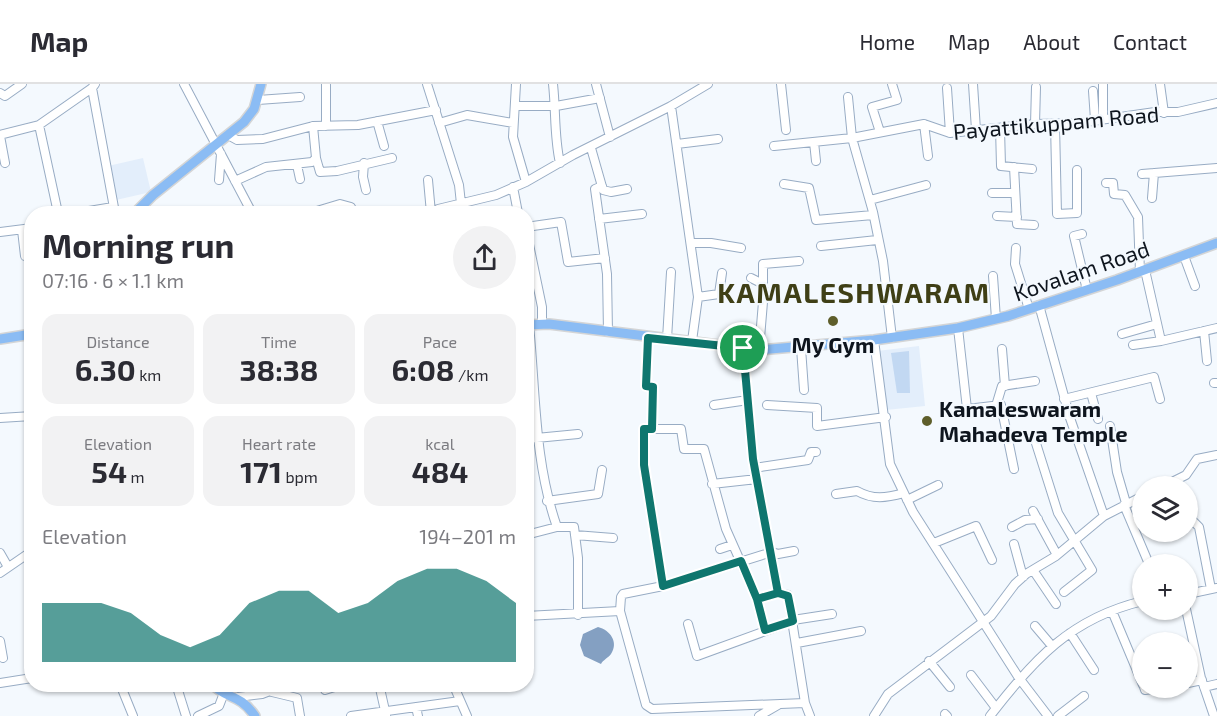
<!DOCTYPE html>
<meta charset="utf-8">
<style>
:root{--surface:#fff;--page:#f2f2f3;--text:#2b2b33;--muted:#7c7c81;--line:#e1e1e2;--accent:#0f766e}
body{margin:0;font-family:"Exo 2",sans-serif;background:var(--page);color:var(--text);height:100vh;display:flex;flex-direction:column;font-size:22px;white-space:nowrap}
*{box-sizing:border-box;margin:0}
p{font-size:20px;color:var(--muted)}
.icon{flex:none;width:33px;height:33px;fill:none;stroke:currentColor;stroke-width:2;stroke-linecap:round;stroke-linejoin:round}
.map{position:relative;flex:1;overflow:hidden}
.drawer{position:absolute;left:24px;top:122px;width:510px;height:486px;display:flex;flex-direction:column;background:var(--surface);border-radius:24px;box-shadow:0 2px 4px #0004}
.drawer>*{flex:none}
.tools{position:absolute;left:1132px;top:392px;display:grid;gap:12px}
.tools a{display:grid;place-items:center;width:66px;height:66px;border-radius:50%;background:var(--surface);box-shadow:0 2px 4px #0004;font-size:30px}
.pin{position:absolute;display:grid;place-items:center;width:51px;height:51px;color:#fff;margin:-26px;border:3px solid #fff;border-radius:50%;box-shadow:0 2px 6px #0007}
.round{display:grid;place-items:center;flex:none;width:63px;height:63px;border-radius:32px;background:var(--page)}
.head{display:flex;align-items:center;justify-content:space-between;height:102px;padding:0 18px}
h1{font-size:33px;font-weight:700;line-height:45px}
.metrics{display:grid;grid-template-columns:repeat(3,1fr);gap:9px;height:102px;padding:6px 18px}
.metrics div{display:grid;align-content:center;border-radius:15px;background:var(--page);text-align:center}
.metrics b{font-size:30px;font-weight:700}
.metrics small{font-size:16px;font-weight:400}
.metrics p{font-size:16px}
.chart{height:168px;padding:12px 18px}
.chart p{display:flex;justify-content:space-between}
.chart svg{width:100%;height:108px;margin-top:6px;fill:var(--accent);opacity:.7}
header{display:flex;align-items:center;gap:36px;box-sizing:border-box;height:84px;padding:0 30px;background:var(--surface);border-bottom:2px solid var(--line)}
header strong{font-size:28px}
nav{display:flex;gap:33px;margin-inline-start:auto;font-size:21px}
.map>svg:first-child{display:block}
.built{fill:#e3eefb}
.green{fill:#c2d8f2}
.water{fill:#84a0c2}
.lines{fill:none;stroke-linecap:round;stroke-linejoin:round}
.minor-casing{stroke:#98acc4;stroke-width:10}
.major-casing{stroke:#d4d5d6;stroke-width:12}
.minor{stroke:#fff;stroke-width:8}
.major{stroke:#8bbcf4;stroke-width:9}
.route-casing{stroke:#fff;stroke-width:12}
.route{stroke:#0f766e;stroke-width:8}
.poi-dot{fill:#5e5e2b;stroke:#f4f9fe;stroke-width:2}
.labels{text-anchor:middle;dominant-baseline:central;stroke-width:4.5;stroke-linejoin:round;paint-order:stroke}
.street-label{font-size:22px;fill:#0e151e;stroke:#f4f9fe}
.poi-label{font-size:22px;font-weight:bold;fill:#0e151e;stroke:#f4f9fe}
.district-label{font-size:28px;font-weight:bold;letter-spacing:1.5px;fill:#3f3f16;stroke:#f4f9fe}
</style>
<header>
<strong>Map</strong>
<nav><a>Home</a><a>Map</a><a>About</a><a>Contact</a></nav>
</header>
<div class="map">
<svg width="1217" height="632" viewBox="0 0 1217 632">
<rect width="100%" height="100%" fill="#f4f9fe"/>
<path class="built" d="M143 74 151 108 116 116 108 82Z
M919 262 925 322 886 326 877 267Z"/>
<path class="green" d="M909 267 910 309H897L891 269Z"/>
<path class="water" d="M598 543C610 546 619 558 611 570 608 574 603 576 601 580L584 572 580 561 583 550Z"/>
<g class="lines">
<g class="minor-casing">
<path id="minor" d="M95 0 92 4 115 129
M184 0 252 129
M427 0 459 101 462 129
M516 0 513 53 526 98
M553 0C556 27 554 53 560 79
M596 0 610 53
M781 0 786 46
M973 0 976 46
M1103 0V35
M1160 0 1164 29
M326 1V42
M947 4 950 49
M1093 7 1095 36
M0 9 5 12 22 0
M258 16 300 13
M515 22H556L600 14
M671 22 698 213 692 257
M377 37 384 62
M439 39 467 31 513 39
M924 40 928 72
M1035 40 1036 3
M1055 40 1057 130 1077 129V86
M39 41 58 129
M1000 44 1001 82 1032 85
M880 48 872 23 897 16 892 0
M0 51 39 41 92 4
M228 51 237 56 263 55 313 42 358 41 436 26
M0 52 5 79
M814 58 816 77
M677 60 718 55
M774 62 852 54 848 13
M591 64 603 106 611 108 627 105
M316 74 320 88 337 87 392 74
M364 79 363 93 366 106
M297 81 300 95
M1014 83 1017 140 1034 141
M1142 90 1217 84
M219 96 221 70
M428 96 431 129
M235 97 266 83 312 78 316 74 313 42
M1106 99H1113L1114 110 1125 111 1138 133 1140 188
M784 100 809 104 816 136 873 131
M602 102 595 105 607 190 608 248
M513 103 518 129
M992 109H1013
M1152 114 1154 89
M870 116 926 101
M77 129 113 123
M310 129 340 120 351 123 353 129
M430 129 438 125 496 111 526 98 573 71 671 22 708 0
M997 132 1017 133
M599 135 642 130
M526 143 561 138 568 178 605 174
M22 146 25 172
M526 146 542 223V240
M0 148 32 144
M1082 150 1074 152 1087 206
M692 159H711L741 164
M821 162 877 156
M1016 164 1015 180 1029 225
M1184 172 1195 202
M1145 186 1161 257 1217 244
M993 192 996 235
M751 194 761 199 764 206 759 266
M763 203V180L799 177
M698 213 719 210 722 189
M1039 221 1070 334 1104 432
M529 241C536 310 534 377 557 443H574L578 474V531
M958 244 967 325 1001 321 1014 385
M1204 247 1207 277
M1122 250 1157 240
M648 254 646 302 653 303 652 345
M892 254 883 177 873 128 852 54 924 40 950 49 1035 40 1079 39 1155 28H1178L1217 19
M667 255 671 188
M874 256 890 380 913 428 1019 594 1048 632
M1133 261 1161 257
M743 264 753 375 778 509
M801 264 804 306
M1002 265 1005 302
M1214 299H1217
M1091 309 1098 335
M1064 315 1154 293 1160 315
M714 321 748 316
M767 321 817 324V342L886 333
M996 322 1002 302 1035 297
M0 334 32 332
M1110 342 1117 388 1126 419
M1034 353 1058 429 1092 486 1064 508
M526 355 578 350
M754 384 808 376 811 368H816
M712 400 757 395
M1164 402 1186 391 1197 375 1217 371
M836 410 857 407C873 416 886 414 904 409
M907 416 938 401
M547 417 598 410 602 386
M1124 421 1149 480
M1033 427 1057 471
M1188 440 1193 437 1199 443 1211 505
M1012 443 1025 436 1038 435
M1166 447H1172
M526 451 557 443
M575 451 613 454
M934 459 976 442 992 476
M1014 460 1023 493
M720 465 732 461
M0 469 8 483
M1033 486 1056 520
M0 489 32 467
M663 502 644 381V345H681L684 365H704L726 445 757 515 778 509 788 511 805 619 810 632
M1188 510 1217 504
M757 515 765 546
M1186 525 1201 594 1214 632
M620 527 621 513 623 510 663 502 772 468 778 470 794 467
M1112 527 1143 601
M526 532 620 527 646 621 652 625 805 619
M793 536 832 530
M688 540 697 572 793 537
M1035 542 1052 562
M1070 549 1094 586
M0 557 3 574
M797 559 861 547
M929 577 950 603
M971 591 996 624
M0 599 32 594
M1188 599 1202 596
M120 600 133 632
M176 600 186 632
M259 600 262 610
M379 600 386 631
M453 600 467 632
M1144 603 1145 606 1165 603
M1204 603 1217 600
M325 606 344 600
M272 608 297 614 300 632
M238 613 262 610 288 600
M416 623 418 632
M945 630 947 632
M198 632 219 622 224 609
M351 632 460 617
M759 632 778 621
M874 632 888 610 991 532 1015 500 1026 490 1056 472 1104 432 1143 412
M990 632C1033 576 1071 534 1143 517
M1058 632 1084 612"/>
</g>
<g class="major-casing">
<path id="major" d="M135 129 153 111 244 38 254 25 261 0
M526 241 549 240 759 266 874 256 958 244 1008 232 1117 196 1217 159
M0 255 32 250
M212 600C227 616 238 608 255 632"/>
</g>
<use href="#minor" class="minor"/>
<use href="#major" class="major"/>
</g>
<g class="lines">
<g class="route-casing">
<path id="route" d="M743 264 648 254 646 302 653 303 652 345H644V381L663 502 741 477 757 515 778 509 788 512 793 537 765 546 757 515 778 509 753 375 743 264"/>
</g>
<use href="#route" class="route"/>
</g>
<g class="poi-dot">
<circle cx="833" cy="237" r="6"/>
<circle cx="927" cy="337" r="6"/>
</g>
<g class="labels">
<g class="street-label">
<text transform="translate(1056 38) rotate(-5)">Payattikuppam Road</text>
<text transform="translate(1081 186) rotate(-19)">Kovalam Road</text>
</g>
<g class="poi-label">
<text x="833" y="260">My Gym</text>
<text x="939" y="324" text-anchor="start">Kamaleswaram<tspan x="939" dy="25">Mahadeva Temple</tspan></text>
</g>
<g class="district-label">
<text x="854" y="208">KAMALESHWARAM</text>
</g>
</g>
</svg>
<div class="tools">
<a><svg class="icon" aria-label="layers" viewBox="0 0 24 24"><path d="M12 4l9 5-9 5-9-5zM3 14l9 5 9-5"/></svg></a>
<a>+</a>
<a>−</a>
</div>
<div class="pin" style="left:743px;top:264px;background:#1e9e55"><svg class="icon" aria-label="arrive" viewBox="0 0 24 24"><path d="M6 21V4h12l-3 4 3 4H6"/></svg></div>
<section class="drawer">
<div class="head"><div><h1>Morning run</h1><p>07:16 · 6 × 1.1 km</p></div><a class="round"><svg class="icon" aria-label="share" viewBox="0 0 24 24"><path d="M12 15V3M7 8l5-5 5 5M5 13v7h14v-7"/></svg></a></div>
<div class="metrics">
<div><p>Distance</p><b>6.30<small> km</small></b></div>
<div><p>Time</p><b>38:38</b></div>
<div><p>Pace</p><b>6:08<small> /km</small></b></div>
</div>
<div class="metrics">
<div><p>Elevation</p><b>54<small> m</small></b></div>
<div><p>Heart rate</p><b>171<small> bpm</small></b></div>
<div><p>kcal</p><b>484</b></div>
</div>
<div class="chart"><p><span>Elevation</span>194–201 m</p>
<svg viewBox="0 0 160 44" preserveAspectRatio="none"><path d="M0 44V20L10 20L20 20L30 24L40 33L50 38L60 33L70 20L80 15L90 15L100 24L110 20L120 11L130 6L140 6L150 11L160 20V44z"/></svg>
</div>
</section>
</div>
